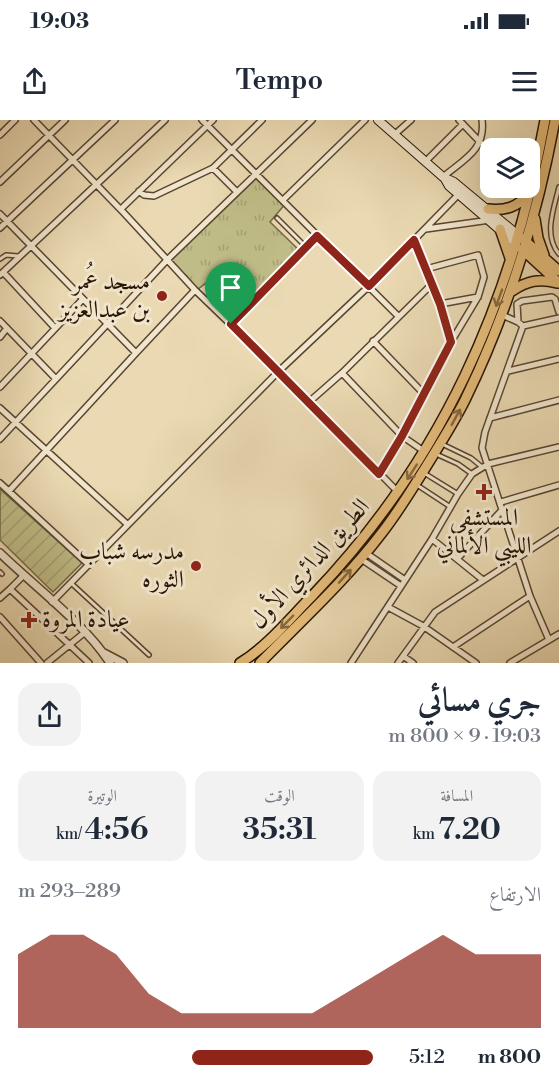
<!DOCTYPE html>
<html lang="ar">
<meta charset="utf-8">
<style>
:root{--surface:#fff;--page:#f2f2f3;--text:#1f2937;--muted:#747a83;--accent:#8f2418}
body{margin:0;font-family:"Libre Bodoni",Amiri,serif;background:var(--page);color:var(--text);direction:rtl;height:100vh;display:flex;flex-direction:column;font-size:22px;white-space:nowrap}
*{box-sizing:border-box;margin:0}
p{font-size:20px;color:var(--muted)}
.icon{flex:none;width:33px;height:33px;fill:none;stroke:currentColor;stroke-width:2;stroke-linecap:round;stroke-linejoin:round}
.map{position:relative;height:543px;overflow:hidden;direction:ltr}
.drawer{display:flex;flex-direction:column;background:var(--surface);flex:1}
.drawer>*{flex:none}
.tools{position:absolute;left:480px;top:18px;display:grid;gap:12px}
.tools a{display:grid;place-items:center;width:60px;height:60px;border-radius:12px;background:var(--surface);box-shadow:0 6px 24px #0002;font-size:30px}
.pin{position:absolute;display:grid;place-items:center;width:51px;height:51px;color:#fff;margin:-62px -26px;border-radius:50% 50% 50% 0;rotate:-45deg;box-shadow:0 0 6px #0007}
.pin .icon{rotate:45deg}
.round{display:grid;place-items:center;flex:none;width:63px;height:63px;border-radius:18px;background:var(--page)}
.overview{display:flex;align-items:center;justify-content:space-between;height:102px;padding:0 18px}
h1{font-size:33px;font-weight:600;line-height:45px}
.figures{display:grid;grid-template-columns:repeat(3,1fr);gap:9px;height:102px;padding:6px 18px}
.figures div{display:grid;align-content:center;border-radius:15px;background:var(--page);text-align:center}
.figures b{font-size:30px;font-weight:600}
.figures small{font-size:16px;font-weight:400}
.figures p{font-size:16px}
.chart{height:168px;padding:12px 18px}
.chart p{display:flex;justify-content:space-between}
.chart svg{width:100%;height:108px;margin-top:6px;fill:var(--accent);opacity:.7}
ul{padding:0 18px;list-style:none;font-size:20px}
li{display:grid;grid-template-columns:96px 72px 1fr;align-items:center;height:45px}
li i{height:15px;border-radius:8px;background:var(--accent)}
.status{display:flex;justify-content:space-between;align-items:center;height:42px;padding:0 30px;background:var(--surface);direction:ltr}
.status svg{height:16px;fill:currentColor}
header{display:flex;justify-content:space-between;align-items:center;height:78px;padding:0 18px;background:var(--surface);font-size:27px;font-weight:600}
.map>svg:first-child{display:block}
.grass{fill:url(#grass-tufts);stroke:#736846;stroke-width:1.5}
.garden{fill:url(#garden-furrows);stroke:#736846;stroke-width:1.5}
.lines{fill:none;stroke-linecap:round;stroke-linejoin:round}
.service-casing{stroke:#584530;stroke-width:6}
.minor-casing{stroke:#584530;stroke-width:8}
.tertiary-casing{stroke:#584530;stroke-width:10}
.secondary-casing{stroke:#271404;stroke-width:10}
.primary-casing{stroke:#271404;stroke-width:12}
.service{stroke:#f1e6cd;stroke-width:3}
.minor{stroke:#f1e6cd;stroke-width:5}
.tertiary{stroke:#f1e6cd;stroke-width:7}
.secondary{stroke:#f1e6cd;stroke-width:8}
.primary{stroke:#e5bc79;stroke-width:9}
.oneway{stroke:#86683e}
.route-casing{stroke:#fff;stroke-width:12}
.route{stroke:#8f2418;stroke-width:8}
.poi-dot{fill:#8f2418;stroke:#f1e6cd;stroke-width:2}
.labels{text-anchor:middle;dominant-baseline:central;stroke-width:6;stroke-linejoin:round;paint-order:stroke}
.poi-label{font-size:24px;fill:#271404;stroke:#f1e6cd;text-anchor:end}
.street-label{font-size:24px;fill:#271404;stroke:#f1e6cd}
</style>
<div class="status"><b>19:03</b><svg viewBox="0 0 49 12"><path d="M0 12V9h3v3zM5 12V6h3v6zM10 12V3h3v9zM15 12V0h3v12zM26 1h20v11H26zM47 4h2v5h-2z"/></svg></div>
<header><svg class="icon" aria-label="menu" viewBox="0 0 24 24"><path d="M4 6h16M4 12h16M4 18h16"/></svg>Tempo<svg class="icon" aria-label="share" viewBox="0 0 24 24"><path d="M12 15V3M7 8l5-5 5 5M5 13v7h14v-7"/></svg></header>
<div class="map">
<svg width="559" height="543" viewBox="0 0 559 543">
<defs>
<pattern id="grass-tufts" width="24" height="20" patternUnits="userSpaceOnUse" patternTransform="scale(1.5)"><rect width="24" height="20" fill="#bfbc87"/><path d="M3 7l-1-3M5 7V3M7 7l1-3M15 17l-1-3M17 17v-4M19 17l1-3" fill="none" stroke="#a4a173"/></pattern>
<pattern id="garden-furrows" width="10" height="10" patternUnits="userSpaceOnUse" patternTransform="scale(1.5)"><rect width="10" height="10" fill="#bfbc87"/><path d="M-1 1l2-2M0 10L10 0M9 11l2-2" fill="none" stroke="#a4a173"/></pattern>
</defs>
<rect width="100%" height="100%" fill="#ead9b2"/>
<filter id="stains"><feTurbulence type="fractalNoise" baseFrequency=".00333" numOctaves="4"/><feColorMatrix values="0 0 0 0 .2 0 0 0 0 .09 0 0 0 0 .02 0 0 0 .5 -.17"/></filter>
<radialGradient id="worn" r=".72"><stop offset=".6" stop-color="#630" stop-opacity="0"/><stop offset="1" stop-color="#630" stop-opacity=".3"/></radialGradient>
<path class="grass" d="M256 54 286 83 270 102 300 131 257 176 225 148 197 170 167 140Z"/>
<path class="garden" d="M0 369 82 443 53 472 0 420Z"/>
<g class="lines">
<g class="service-casing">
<path id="service" d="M559 67C554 88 543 115 559 134
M277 98 306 127
M0 139 6 135 18 136
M442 324 471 338 482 347
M436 334 458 344 472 354
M424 353 458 374
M417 365 449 386
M0 452 2 454
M71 463 149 535"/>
</g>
<g class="minor-casing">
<path id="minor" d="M34 0 124 93 195 170 279 251 398 372
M202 0 398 196
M459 0 481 23
M0 15 15 0
M394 15 411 0
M425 42 463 4
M213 48 236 71
M443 57C463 40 486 30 482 0
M0 62 65 0
M139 71 144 75 154 76 213 48 262 0
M283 80 365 0
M121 89 213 0
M0 94 136 233 195 170
M0 108 115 0
M426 109 490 100
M414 120 440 184 451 222
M3 152 55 208
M0 155 165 0
M440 184 478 177
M502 195 518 202
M0 201 56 259
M231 204 317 116
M523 206 559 198
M0 217 7 208
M373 221 424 274
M508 251 559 239
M342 253 402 316 425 332
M0 267 82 180
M309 282 342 253 432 164
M0 288 127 404
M490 298 559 280
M0 319 167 140 312 0
M379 354 402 316 451 222 478 177 484 157 478 135 426 149
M0 363 89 445
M9 371 136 233
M501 382 559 365
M432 419 483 460
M366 433 405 460
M361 439 401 466
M457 439 503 389
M23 456 10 469 89 543
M0 478 10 469
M52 482 279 251 369 166 458 75
M388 487 423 506 476 543
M0 497 41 543
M549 520 530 476 482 328 485 312 523 206 518 202 517 184 522 181 552 177 555 179 559 192
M453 527 530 476
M403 536 413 543
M47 543 84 513
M351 543 432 419 458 374 472 354 488 344 559 327
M398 543 435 492 559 411
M510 543 559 514"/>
</g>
<g class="tertiary-casing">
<path id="tertiary" d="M0 433C34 466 85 504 110 543
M104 533 123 543"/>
</g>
<g class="secondary-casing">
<path id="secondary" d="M378 0 443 57 454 62 518 115
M445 59 449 66 516 124"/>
</g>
<g class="primary-casing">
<path id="primary" d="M488 89C506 91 517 87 529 74
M535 99 538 118 544 135
M500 109 510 138
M523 119 559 151
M522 129 559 163
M512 171C527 161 539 158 557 163
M240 543C268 526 290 498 313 475 442 340 512 183 545 0
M260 543C301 501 345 461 381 414 397 394 410 372 424 350 438 327 453 304 465 280 509 190 537 97 555 0"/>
</g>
<use href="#service" class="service"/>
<use href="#minor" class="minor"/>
<use href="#tertiary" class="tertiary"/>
<use href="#secondary" class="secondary"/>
<use href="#primary" class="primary"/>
</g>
<defs><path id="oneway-shaft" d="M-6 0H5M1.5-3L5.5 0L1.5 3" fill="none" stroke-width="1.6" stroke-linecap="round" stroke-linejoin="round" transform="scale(1.5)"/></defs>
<g class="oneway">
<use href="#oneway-shaft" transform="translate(499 178) rotate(110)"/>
<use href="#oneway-shaft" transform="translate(456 297) rotate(-61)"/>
<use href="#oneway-shaft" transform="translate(412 352) rotate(123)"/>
<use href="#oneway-shaft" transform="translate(345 456) rotate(-48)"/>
<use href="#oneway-shaft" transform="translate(287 502) rotate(134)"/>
</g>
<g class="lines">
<g class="route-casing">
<path id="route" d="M317 116 369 166 414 120 440 184 451 222 402 316 379 354 231 204Z"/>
</g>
<use href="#route" class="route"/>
</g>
<g class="poi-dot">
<circle cx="162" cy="176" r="6"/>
<path d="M481 363h6v6h6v6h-6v6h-6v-6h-6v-6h6z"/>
<circle cx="196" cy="446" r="6"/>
<path d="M26 491h6v6h6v6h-6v6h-6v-6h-6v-6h6z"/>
</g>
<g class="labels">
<g class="poi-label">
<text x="150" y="162">مسجد عُمر<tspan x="150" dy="28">بن عبدالعزيز</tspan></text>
<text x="484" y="398" text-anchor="middle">المستشفى<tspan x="484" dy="28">الليبي الألماني</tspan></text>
<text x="184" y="432">مدرسه شباب<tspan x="184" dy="28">الثوره</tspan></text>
<text x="42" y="500" text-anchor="start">عيادة المروة</text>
</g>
<g class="street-label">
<text transform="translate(310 444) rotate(-48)">الطريق الدائري الأول</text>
</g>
</g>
<rect width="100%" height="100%" filter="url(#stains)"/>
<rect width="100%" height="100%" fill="url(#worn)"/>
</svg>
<div class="tools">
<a><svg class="icon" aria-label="layers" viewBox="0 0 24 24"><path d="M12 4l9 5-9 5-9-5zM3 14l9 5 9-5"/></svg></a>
</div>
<div class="pin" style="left:231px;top:204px;background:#1e9e55"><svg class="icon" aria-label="arrive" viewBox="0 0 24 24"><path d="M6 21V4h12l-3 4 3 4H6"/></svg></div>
</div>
<section class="drawer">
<div class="overview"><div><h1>جري مسائي</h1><p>19:03 · 9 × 800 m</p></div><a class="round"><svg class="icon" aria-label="share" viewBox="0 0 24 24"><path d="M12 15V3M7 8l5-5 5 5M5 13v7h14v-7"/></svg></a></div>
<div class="figures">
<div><p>المسافة</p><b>7.20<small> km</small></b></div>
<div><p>الوقت</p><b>35:31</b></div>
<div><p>الوتيرة</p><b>4:56<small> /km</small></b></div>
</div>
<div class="chart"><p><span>الارتفاع</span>289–293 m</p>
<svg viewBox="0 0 160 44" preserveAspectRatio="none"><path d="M0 44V14L10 6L20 6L30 14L40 30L50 38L60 38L70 38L80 38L90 38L100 30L110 22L120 14L130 6L140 14L150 14L160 14V44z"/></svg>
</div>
<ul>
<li><b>800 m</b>5:12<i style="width:51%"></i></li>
</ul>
</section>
